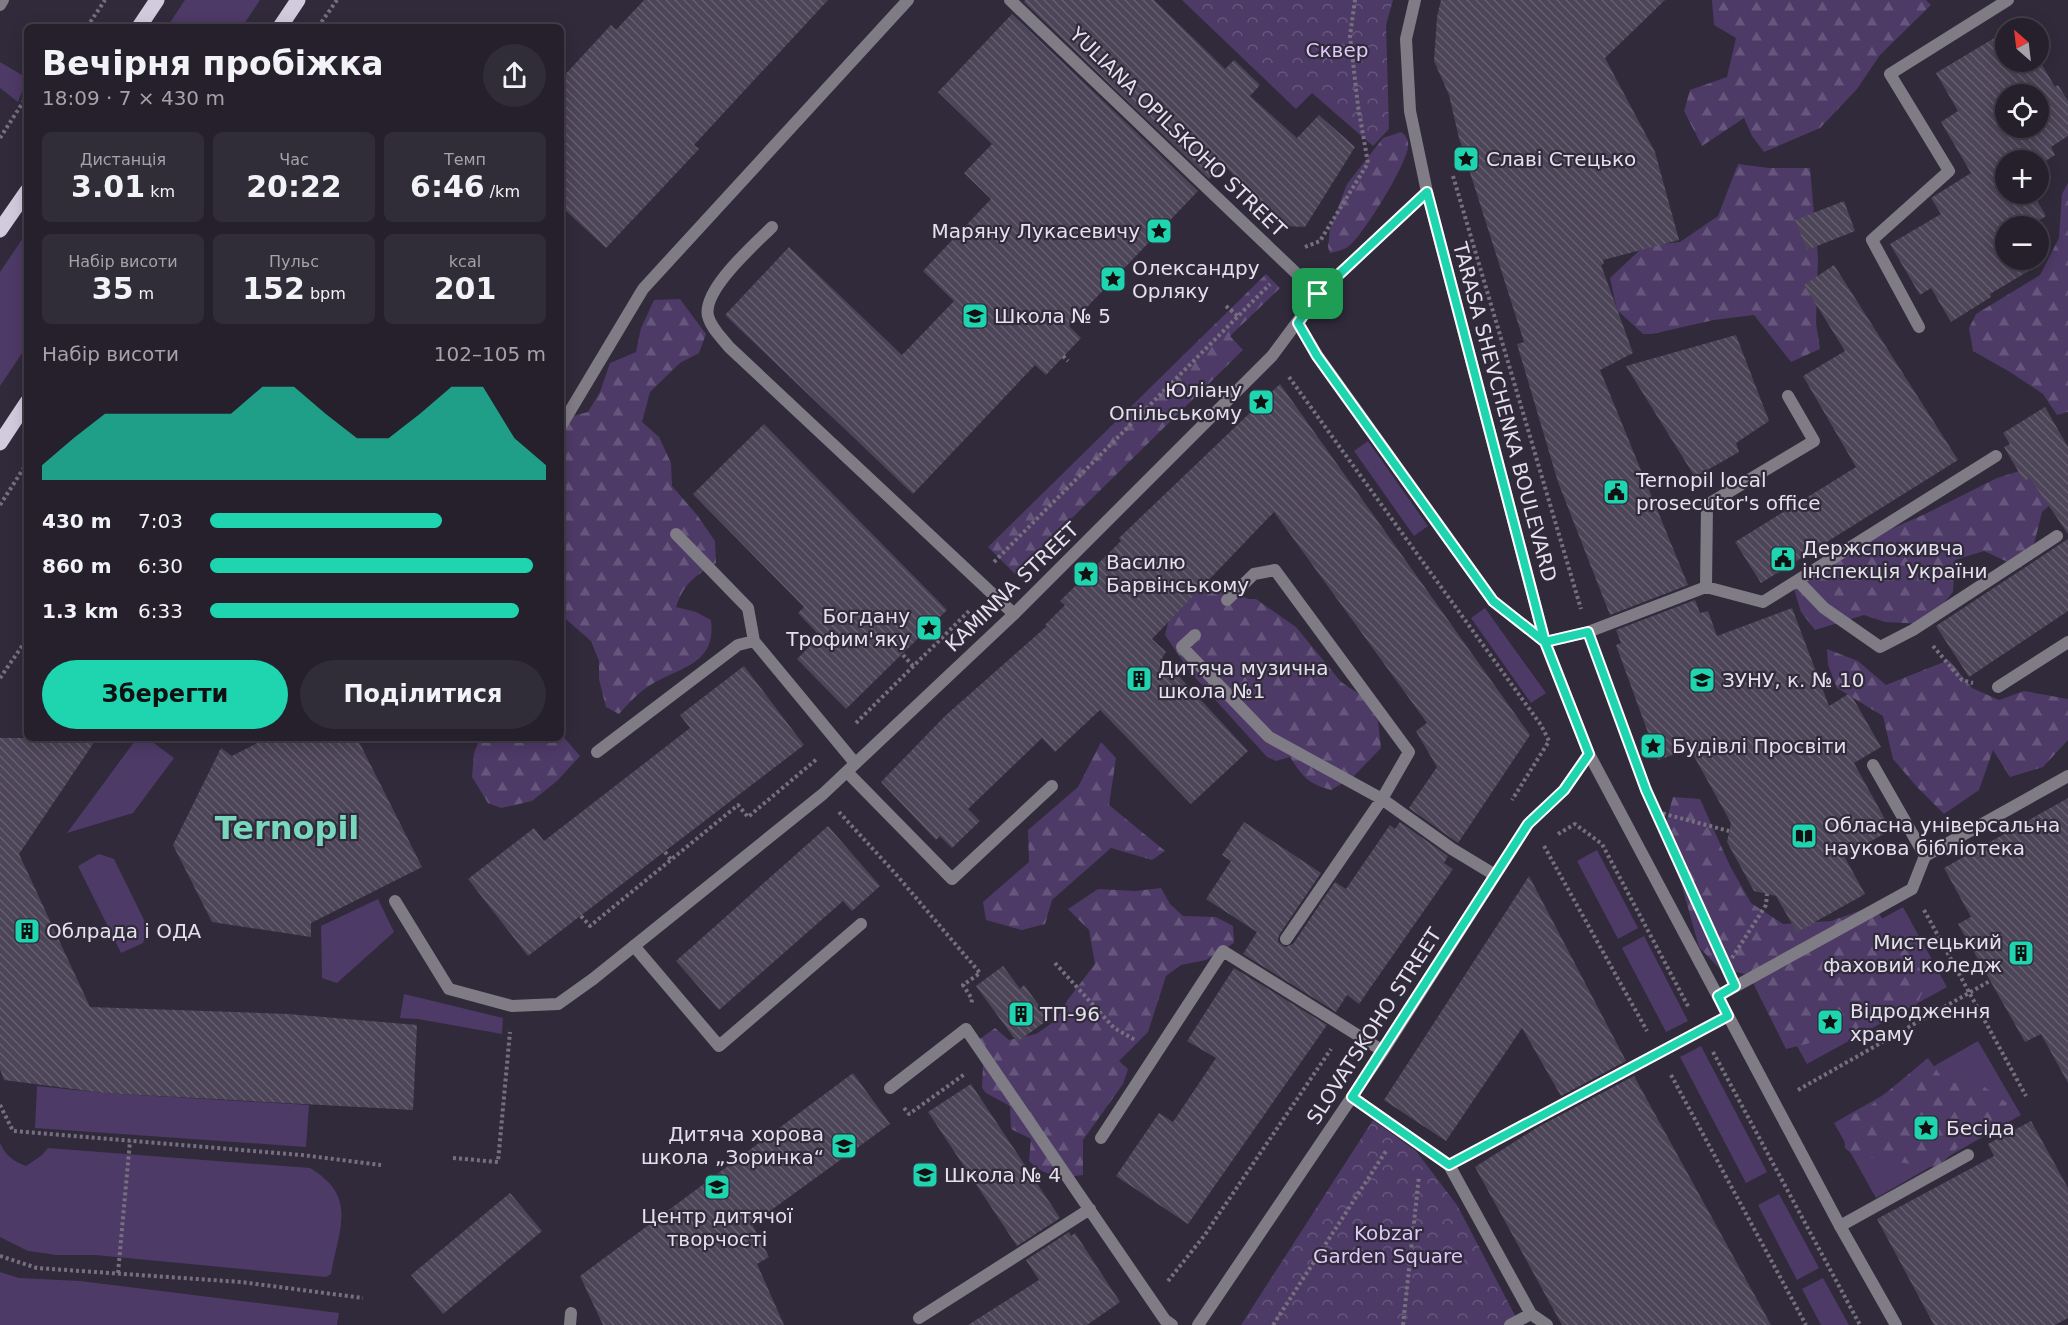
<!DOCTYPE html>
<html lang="uk">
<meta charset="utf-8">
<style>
:root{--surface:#25202c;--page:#312d38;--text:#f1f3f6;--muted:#a3a3a9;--line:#423e48;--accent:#1fd5b0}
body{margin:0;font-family:"DejaVu Sans",sans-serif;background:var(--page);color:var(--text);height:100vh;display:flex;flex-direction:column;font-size:22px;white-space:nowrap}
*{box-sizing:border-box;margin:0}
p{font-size:20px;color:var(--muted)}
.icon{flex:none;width:33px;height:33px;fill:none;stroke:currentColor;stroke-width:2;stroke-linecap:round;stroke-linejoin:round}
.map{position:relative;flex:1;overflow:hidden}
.details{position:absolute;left:24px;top:24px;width:540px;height:717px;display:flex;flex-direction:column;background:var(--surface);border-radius:9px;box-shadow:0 3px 15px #0003,0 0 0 2px var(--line)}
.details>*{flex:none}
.needle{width:39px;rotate:332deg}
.controls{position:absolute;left:1995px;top:18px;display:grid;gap:12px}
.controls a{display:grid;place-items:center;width:54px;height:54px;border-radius:50%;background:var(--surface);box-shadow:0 3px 15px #0003,0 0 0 2px var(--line);font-size:30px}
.pin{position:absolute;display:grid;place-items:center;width:51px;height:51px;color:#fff;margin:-26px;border-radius:12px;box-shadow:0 3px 9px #0006}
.round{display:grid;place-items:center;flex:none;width:63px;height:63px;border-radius:32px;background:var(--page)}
.head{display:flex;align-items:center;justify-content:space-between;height:102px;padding:0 18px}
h1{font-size:33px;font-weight:700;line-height:45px}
.stats{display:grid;grid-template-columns:repeat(3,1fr);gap:9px;height:102px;padding:6px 18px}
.stats div{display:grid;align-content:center;border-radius:9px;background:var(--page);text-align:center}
.stats b{font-size:30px;font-weight:700}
.stats small{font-size:16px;font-weight:400}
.stats p{font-size:16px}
.chart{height:168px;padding:12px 18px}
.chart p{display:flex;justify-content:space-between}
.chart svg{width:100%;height:108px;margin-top:6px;fill:var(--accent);opacity:.7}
.primary-button{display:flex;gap:12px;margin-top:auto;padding:12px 18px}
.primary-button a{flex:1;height:69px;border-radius:36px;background:var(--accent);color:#111;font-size:24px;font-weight:700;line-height:69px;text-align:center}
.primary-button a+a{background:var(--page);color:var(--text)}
ul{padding:0 18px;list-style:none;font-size:20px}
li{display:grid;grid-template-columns:96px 72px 1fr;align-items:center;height:45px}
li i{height:15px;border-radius:8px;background:var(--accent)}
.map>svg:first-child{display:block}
.grass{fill:#4d3a66}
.forest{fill:url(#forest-firs)}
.park{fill:url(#park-crowns)}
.building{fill:url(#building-back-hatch);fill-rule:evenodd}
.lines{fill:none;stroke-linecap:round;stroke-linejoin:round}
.path{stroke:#76707e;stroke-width:4;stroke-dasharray:3 3;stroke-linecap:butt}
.lane{stroke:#807c85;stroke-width:12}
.street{stroke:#807c85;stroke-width:12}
.primary{stroke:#d2cbde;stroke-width:15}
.route-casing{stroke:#fff;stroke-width:12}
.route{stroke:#1fd5b0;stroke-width:8}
.labels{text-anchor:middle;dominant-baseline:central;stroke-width:4.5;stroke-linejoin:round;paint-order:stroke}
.park-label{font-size:20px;fill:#dcc8f9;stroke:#312a3b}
.street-label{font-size:20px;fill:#e5e1ec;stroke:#312a3b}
.poi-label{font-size:20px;fill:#e5e1ec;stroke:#312a3b;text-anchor:start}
.town-label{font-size:32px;font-weight:bold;fill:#77d8bd;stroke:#312a3b}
</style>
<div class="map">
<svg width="2068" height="1325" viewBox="0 0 2068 1325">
<defs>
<pattern id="forest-firs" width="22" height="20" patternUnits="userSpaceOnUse" patternTransform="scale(1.5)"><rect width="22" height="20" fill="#4d3a66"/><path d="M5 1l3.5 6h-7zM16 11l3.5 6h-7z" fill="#66567c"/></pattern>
<pattern id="park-crowns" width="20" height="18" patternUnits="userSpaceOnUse" patternTransform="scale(1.5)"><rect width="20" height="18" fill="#4d3a66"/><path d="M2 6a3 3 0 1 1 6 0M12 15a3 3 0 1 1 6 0" fill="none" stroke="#66567c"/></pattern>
<pattern id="building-back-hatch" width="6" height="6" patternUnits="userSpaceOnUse" patternTransform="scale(1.5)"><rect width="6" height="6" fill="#4c4457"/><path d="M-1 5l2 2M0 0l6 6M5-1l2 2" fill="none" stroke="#665f6f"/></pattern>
</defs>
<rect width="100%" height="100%" fill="#312a3b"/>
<path class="grass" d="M185 0H260L242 27H167Z
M0 62 27 78 18 102 0 88Z
M27 232V346L0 386V272Z
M1368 441 1428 526 1414 536 1354 451Z
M1485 608 1546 693 1531 703 1471 618Z
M137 738H147L174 758 133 813 67 833Z
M1597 850 1638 928 1618 939 1577 861Z
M99 854 114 859 148 928 143 943 121 953 78 866Z
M378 899 394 932 337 983 322 978 321 926Z
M1903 907 1947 987 1807 1064 1763 985Z
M1644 936 1688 1021 1666 1032 1622 948Z
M404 994 503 1018 502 1034 418 1019 400 1018Z
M1978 1041 2021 1115 1876 1198 1834 1123Z
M1701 1046 1767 1172 1746 1183 1680 1057Z
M37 1086 104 1093 309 1105 306 1147 35 1128Z
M0 1143C6 1156 13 1161 26 1166L41 1156 48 1148 310 1168C358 1197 339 1227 331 1274L326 1277 95 1255H57L28 1251 0 1237Z
M1779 1194 1819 1268 1797 1280 1758 1205Z
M0 1272 19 1278 80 1281 339 1313 337 1325H0Z
M1823 1278 1849 1325H1821L1802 1289Z"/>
<path class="forest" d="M1712 0H1926L1931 5 1880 55 1857 89 1820 128 1764 152 1752 136 1744 118 1702 146 1684 111 1690 90 1727 77 1736 38 1714 25Z
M1401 132C1406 135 1409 141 1408 147 1406 165 1363 236 1348 247 1343 250 1336 252 1330 253L1328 247 1330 229 1347 184 1383 138Z
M1738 164 1769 168H1810L1818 259 1816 323 1820 349 1791 362 1754 315 1714 320 1652 334H1643L1617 310 1610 278 1644 246 1680 242 1718 216Z
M2068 183V412L2057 415 2043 394 2010 372 1973 351 1969 328 1976 314 2040 275 2059 238 2062 194Z
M1266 274 1280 288 1230 336 1243 350 1015 574 988 547Z
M680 299 706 334 699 353 680 363 650 392 642 422 659 437 671 463 672 486 697 515 715 541 716 563C695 576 684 583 676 607L696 612 711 620C717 667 676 667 646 688 636 695 627 705 619 714L606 707 599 679V661L591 641 561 615V419L588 412 600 392 610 363 636 352 641 328 654 300Z
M2065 457 2068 489 2042 512 2034 544 2021 568 1984 551 1955 560 1953 592 1926 624 1885 622 1864 615 1815 630 1801 612 1793 586 1845 549 1923 515 1997 478Z
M1198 577 1223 586 1248 599H1256L1296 627 1341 682 1362 696 1378 721 1381 748 1353 777 1331 790C1307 783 1303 777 1290 757L1276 761 1267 757 1191 673 1165 635 1171 610Z
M1827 649 1858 661 1886 685 1949 660 1972 688 1999 700 2024 691 2068 699V740L2043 767 2010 777 1993 750 1979 790 1944 814 1917 787 1893 759 1883 716 1837 688 1828 665Z
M561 734 580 756 557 781 532 801 501 808 488 803 472 777 474 753 480 738H561Z
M1101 742 1116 758 1109 805 1165 851 1152 860 1111 848 1052 900 1045 924 1022 930 986 920 983 902 1029 862 1028 830 1078 787Z
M1673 797 1700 799 1730 866 1751 903 1783 924 1831 921 1873 906 1928 980 1917 1004 1866 1029 1786 1049 1749 975 1719 968 1699 947 1665 826Z
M1161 888 1170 904 1183 916 1216 917 1233 926 1234 943 1206 960 1181 965 1166 976 1148 1032 1119 1061 1128 1069 1123 1084 1083 1140V1175C1061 1178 1045 1177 1029 1161L1031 1139 1011 1129 1010 1106 986 1093 982 1088 983 1066 980 1039 995 1028 1009 1040 1036 1034 1055 1021 1069 998 1095 964 1089 930 1068 909 1098 889 1136 891Z
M1928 1058 1945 1082 1983 1086 2007 1103 1998 1129 1959 1146 1937 1168 1853 1155 1845 1148 1843 1119 1869 1107Z"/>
<path class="park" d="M1182 0H1393L1386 25 1389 129 1373 146 1312 93 1296 109Z
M1373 1120 1416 1151 1457 1205 1520 1325H1241Z"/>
<path class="building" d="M644 0H828L694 145 699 149 606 248 561 206V79L611 25 616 30Z
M1025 0H1154L1225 69 1234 60 1260 85 1250 96 1297 138 1319 115 1355 147 1305 227 1284 226 1223 164 1209 179 1024 2Z
M1441 0H1665L1605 58 1655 152 1679 240 1603 260 1604 264 1601 265 1633 353 1600 370 1688 585 1610 615 1558 482 1517 344 1524 342 1459 138 1449 95 1434 61 1437 17Z
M1012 14 1198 191 1069 326 1081 338 1046 375 1035 365 913 494 725 315 789 247 902 355 954 301 923 271 991 199 964 173 992 144 938 92Z
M2006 31V62H2038V58L2055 87 2058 85 2068 101V136L2051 147 2055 155 2038 166V160H2006V194H2033L2046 216 2033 224 2035 226H2006V260H2026L2032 269 1990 294 1991 297 1951 322 1931 288 1920 295 1890 244 1941 214 1931 198 1971 173 1941 122 1958 111 1936 73ZM2006 94H2038V128H2006Z
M1844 201 1855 231 1807 250 1795 220Z
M1834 265 1958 460 1761 583 1735 542 1856 467 1803 376 1845 351 1804 285Z
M1736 335 1769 421 1736 443 1739 452 1695 477 1626 366Z
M1280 384 1530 735 1458 843 1409 808 1437 767 1416 731 1427 723 1274 512 1152 639 1166 652 1162 658 1248 751 1191 804 1100 710 1055 752 1042 738 968 809 980 821 952 848 940 836 936 840 881 782 945 716 1047 626 1045 625 1065 605 1060 601 1121 541 1119 538Z
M2045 407 2068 447V534L2030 478 2024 481 2004 447 2010 444 2003 433Z
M764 424 947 610 846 709 797 659 820 636 798 613 804 607 693 494Z
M2068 539V611L1969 677 1936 626Z
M1695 600 1700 613 1708 611 1717 636 1792 608 1829 706 1850 693 1881 747 1854 763 1891 830 1844 856 1865 894 1797 932 1776 896 1754 891 1727 842 1731 823 1690 749 1658 760 1616 645 1621 643 1616 630Z
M744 666 804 745 528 956 468 879 534 828 544 841 690 728 680 715Z
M0 738H97L19 854 90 1007 288 1014 417 1025 413 1110 104 1093 4 1080 0 1069Z
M267 738H357L422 867 311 923V937L212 922 173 845 221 748 232 756Z
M2068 798V1083L2041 1034 2025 1042 1958 924 1971 917 1944 868Z
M1244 822 1321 873 1279 935 1278 942 1285 947 1293 944 1335 882 1346 889 1390 825 1395 829 1400 822 1448 856 1444 863 1453 869 1359 1004 1347 995 1336 1012 1243 954 1257 932 1206 899 1231 861 1222 855Z
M828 826 880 886 852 911 843 901 719 1010 676 961Z
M1529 876 1626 1061 1561 1096 1522 1028 1446 1141 1384 1100Z
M1003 966 1020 989 1024 985 1049 1019 1017 1042 976 986Z
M1234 968 1327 1025 1188 1224 1116 1176 1159 1113 1173 1122 1216 1058 1187 1041Z
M853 1073 890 1124 752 1224 769 1257 757 1264 784 1325H603L580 1276Z
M1634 1076 1771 1325H1562L1475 1167 1538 1127Z
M971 1084 1060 1218 1017 1246 928 1112Z
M2031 1121 2068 1188V1318L2055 1325H1934L1877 1219 1994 1156 1988 1144Z
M510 1193 542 1231 443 1314 411 1275Z
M1069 1232 1071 1236 1075 1233 1120 1302 1087 1325H968L1039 1280 1026 1260Z"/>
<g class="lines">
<path class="path" d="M87 27 105 0
M318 27 337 0
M0 138 27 96
M1453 176 1581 609
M1305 247 1320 241 1368 163 1358 106 1350 36 1355 0
M1226 306 1239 317
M1063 356 1068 361
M1289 377 1541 725 1549 741 1512 800
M0 505 27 463
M994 562 1270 284
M1933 646 1962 680 1973 683
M903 655 913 666
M1597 656 1646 790 1677 858
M0 678 27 639
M856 723 970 610
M839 812 894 872 980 973 963 985 972 999 971 1005
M1657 812 1729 831
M1558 834 1575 824 1602 844 1689 1008
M1544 846 1647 1031
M665 852 672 861
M1924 910 2026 1096
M581 916 590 926 738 805 748 817 818 758
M1732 958 1766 905 1767 894
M1055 963 1114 1028 1135 1040
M1713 1052 1860 1325
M1671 1075 1806 1325
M1798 1090 1990 981
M0 1105 13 1131 302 1155 381 1165
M904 1108 909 1114 966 1073
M453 1158 498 1162 510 1032
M0 1256 37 1268 241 1282 363 1298
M118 1273 130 1141
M1168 1281 1204 1236 1331 1049
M1273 1325 1386 1151
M1403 1325 1419 1176"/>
<path class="lane" d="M0 5 3 0
M772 227C755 244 702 290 708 316 711 328 722 338 729 347L1014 614
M1919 327 1872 240 1949 171 1890 74 2008 0
M561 426 643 289 908 0
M676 534 748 608 754 641
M1798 581 1824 608 1880 647 1913 630 2057 536
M1706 587 1763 602 1996 456
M1227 600 1254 574 1275 570 1409 752 1382 799 1452 849 1495 875
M1195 635 1182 647 1269 737 1382 799 1286 939
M1545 642 1588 632 1706 587 1707 505 1814 441 1788 396
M1998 687 2068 642
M597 752 738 645 754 641 855 763
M1873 765 1925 856
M847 772 952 879 1052 786
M395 901 449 989 512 1006 558 1004 593 979
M634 946 719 1046 861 924
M1718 996 1912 889 1925 856 2068 776
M890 1088 966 1029 1165 1320 1172 1325
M1352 1097 1449 1165 1531 1314 1510 1325
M1101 1138 1223 951 1383 1051
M1449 1165 1728 1016
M1840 1226 1968 1155
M1531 1314 1547 1325
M919 1318 1090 1209
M570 1325 571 1313"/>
<path class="street" d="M1010 0 1318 294
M1415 0 1406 39 1410 111 1427 192 1545 642 1589 754 1840 1226 1896 1325
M1298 323 1317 355 1493 601 1545 642
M593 979 823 794 1014 614 1272 356 1318 294 1427 192
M1198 1325 1383 1051 1528 824 1564 790 1589 754"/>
<path class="primary" d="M139 27 157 0
M280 27 298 0
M0 230 27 191
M0 443 27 402"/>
</g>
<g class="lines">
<g class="route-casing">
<path id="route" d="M1318 294 1298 323 1317 356 1493 601 1545 642 1589 754 1564 790 1528 824 1352 1097 1449 1165 1728 1016 1718 996 1735 986 1646 790 1588 632 1545 642 1427 192 1318 294"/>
</g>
<use href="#route" class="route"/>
</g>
<defs>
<g id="sight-square" transform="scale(1.35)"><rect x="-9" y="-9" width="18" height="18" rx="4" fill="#1fd5b0" stroke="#312a3b"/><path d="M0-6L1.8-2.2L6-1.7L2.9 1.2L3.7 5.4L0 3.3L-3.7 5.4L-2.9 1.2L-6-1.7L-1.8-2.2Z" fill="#111"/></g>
<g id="school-square" transform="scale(1.35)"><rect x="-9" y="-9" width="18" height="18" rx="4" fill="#1fd5b0" stroke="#312a3b"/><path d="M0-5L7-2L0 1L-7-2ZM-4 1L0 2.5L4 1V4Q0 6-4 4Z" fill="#111"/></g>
<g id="civic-square" transform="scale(1.35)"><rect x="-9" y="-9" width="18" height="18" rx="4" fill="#1fd5b0" stroke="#312a3b"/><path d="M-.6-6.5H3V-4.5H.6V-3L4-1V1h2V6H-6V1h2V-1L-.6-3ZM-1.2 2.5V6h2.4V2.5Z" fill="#111"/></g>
<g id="building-square" transform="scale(1.35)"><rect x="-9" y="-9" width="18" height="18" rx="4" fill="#1fd5b0" stroke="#312a3b"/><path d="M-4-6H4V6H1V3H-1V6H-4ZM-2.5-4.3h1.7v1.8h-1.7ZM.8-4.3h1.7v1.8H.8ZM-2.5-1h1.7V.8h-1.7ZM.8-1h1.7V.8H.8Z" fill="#111"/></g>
<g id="university-square" transform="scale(1.35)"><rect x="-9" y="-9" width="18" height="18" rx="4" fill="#1fd5b0" stroke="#312a3b"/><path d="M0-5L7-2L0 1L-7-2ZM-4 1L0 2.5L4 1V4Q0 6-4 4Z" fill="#111"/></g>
<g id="library-square" transform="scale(1.35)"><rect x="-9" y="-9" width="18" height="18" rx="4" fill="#1fd5b0" stroke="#312a3b"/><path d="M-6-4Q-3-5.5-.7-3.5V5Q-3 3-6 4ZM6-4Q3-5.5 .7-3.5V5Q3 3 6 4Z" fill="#111"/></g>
</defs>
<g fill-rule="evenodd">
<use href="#sight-square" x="1466" y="159"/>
<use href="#sight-square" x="1159" y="231"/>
<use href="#sight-square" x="1113" y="279"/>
<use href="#school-square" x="975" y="316"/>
<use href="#sight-square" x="1261" y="402"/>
<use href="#civic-square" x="1616" y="492"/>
<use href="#civic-square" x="1783" y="559"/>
<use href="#sight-square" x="1086" y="574"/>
<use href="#sight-square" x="929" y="628"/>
<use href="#building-square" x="1139" y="679"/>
<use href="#university-square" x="1702" y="680"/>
<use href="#sight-square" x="1653" y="746"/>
<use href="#library-square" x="1804" y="836"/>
<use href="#building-square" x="27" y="931"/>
<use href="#building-square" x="2021" y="953"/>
<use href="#building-square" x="1021" y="1014"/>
<use href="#sight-square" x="1830" y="1022"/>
<use href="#sight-square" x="1926" y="1128"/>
<use href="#school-square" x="844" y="1146"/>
<use href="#school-square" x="925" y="1175"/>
<use href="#school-square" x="717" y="1187"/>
</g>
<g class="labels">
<g class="park-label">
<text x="1337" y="50">Сквер</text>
<text x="1388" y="1233">Kobzar<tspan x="1388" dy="23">Garden Square</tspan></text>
</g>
<g class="street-label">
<text transform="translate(1178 132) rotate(44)">YULIANA OPILSKOHO STREET</text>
<text transform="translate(1505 412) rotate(75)">TARASA SHEVCHENKA BOULEVARD</text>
<text transform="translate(1012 587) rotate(-44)">KAMINNA STREET</text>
<text transform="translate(1374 1026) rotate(-57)">SLOVATSKOHO STREET</text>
</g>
<g class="poi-label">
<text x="1486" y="159">Славі Стецько</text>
<text x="1140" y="231" text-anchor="end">Маряну Лукасевичу</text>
<text x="1132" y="268">Олександру<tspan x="1132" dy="23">Орляку</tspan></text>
<text x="994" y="316">Школа № 5</text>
<text x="1242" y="390" text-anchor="end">Юліану<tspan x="1242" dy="23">Опільському</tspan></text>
<text x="1636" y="480">Ternopil local<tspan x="1636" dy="23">prosecutor's office</tspan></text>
<text x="1802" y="548">Держспоживча<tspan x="1802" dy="23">інспекція України</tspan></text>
<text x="1106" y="562">Василю<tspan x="1106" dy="23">Барвінському</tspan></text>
<text x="910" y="616" text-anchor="end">Богдану<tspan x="910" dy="23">Трофим'яку</tspan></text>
<text x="1158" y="668">Дитяча музична<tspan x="1158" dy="23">школа №1</tspan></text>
<text x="1722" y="680">ЗУНУ, к. № 10</text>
<text x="1672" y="746">Будівлі Просвіти</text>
<text x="1824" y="825">Обласна універсальна<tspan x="1824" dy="23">наукова бібліотека</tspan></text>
<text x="46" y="931">Облрада і ОДА</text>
<text x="2002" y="942" text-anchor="end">Мистецький<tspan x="2002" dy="23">фаховий коледж</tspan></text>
<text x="1850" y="1011">Відродження<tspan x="1850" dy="23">храму</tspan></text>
<text x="1040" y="1014">ТП-96</text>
<text x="1946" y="1128">Бесіда</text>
<text x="824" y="1134" text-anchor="end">Дитяча хорова<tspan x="824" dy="23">школа „Зоринка“</tspan></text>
<text x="944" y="1175">Школа № 4</text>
<text x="717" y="1216" text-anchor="middle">Центр дитячої<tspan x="717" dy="23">творчості</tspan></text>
</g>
<g class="town-label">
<text x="287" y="828">Ternopil</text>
</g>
</g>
</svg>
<div class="controls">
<a><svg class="needle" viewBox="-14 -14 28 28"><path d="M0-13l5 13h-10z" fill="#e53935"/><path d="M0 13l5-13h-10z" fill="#a3a3a9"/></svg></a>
<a><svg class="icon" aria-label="locate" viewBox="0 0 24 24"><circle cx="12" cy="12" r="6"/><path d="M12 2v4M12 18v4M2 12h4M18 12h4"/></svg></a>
<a>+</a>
<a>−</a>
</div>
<div class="pin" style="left:1318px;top:294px;background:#1e9e55"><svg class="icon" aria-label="arrive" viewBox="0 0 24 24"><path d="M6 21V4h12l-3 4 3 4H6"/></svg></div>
<section class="details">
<div class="head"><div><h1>Вечірня пробіжка</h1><p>18:09 · 7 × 430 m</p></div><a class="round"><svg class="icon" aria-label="share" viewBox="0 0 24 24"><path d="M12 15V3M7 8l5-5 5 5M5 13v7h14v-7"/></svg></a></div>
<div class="stats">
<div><p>Дистанція</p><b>3.01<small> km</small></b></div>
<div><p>Час</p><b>20:22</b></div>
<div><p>Темп</p><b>6:46<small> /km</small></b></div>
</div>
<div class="stats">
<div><p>Набір висоти</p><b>35<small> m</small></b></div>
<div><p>Пульс</p><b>152<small> bpm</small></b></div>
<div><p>kcal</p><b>201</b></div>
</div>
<div class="chart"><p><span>Набір висоти</span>102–105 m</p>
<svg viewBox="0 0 160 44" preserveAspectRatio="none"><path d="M0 44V38L10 27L20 17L30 17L40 17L50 17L60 17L70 6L80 6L90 17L100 27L110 27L120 17L130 6L140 6L150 27L160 38V44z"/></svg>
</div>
<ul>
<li><b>430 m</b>7:03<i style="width:69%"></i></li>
<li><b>860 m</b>6:30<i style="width:96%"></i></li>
<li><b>1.3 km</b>6:33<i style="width:92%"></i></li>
</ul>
<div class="primary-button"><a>Зберегти</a><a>Поділитися</a></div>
</section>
</div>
